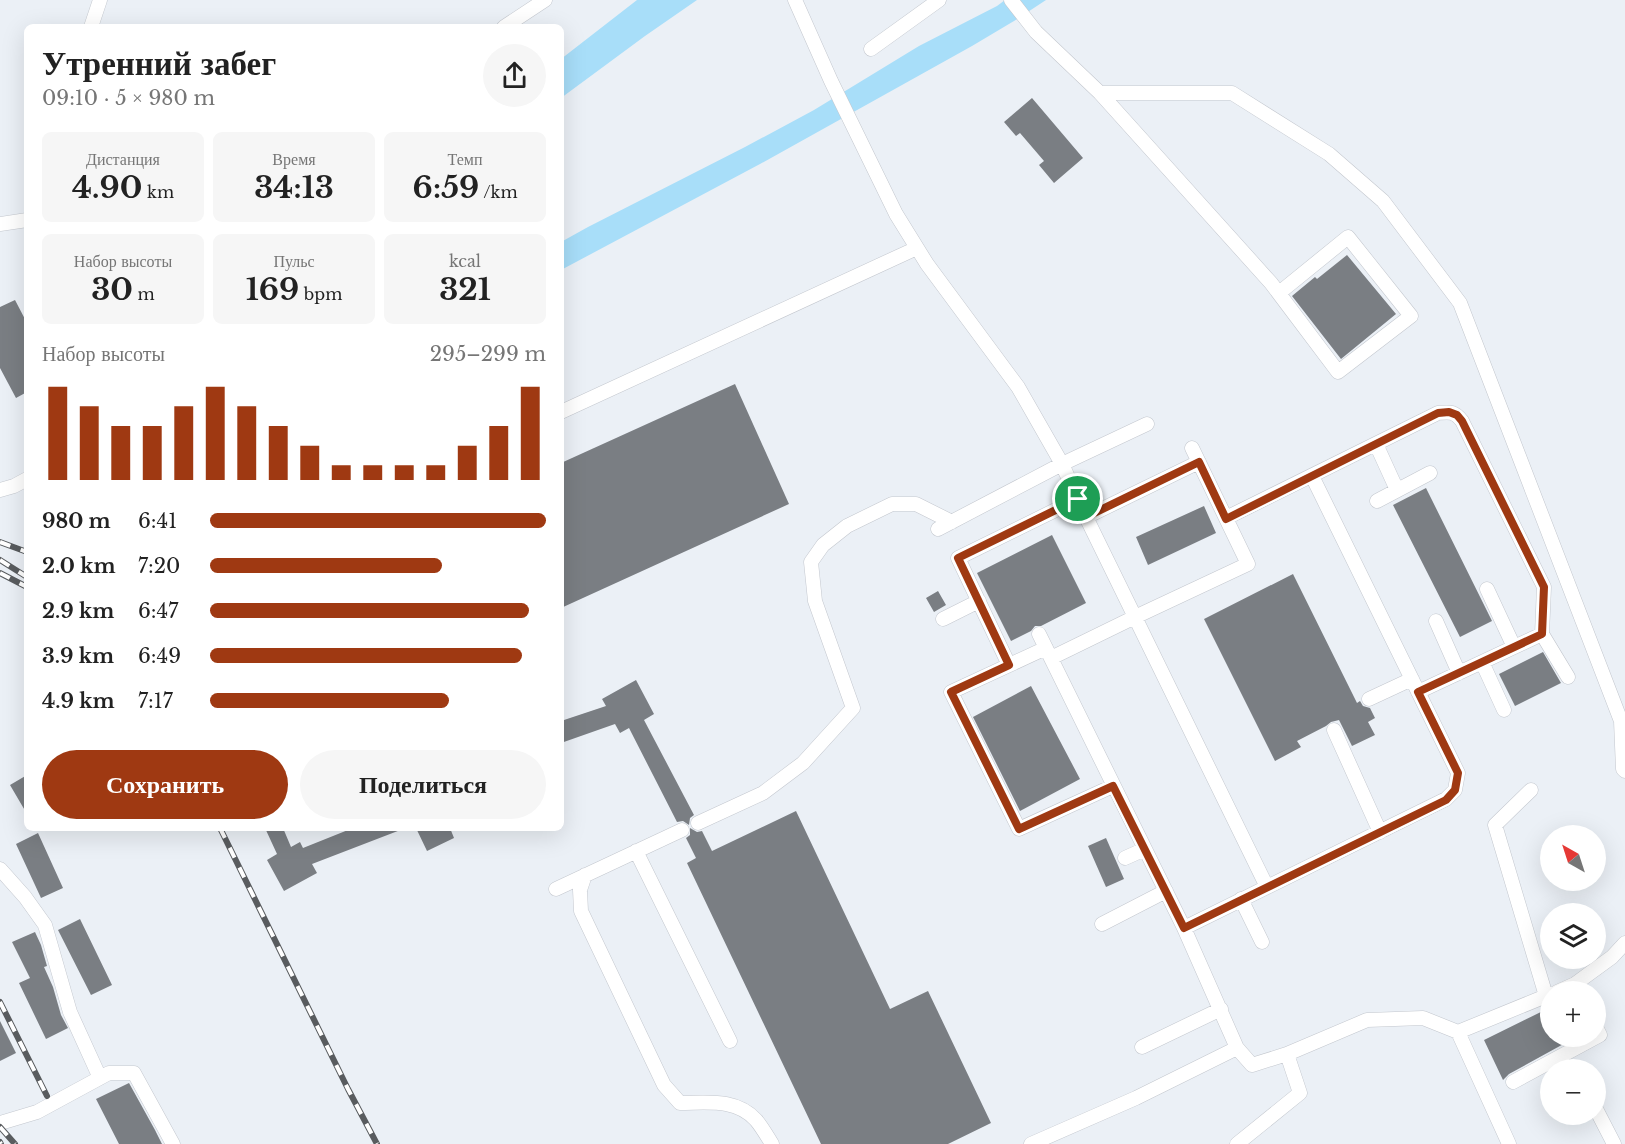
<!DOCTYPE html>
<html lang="ru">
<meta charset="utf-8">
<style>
:root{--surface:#fff;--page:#f6f6f6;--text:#222;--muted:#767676;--accent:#9f3912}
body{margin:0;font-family:"Libre Baskerville",serif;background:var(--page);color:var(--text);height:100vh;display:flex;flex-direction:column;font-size:22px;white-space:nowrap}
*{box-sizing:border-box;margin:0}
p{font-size:20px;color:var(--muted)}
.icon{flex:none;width:33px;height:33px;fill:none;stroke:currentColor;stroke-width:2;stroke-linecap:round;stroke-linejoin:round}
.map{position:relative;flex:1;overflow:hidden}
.drawer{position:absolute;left:24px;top:24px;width:540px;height:807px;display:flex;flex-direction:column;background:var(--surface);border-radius:9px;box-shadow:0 6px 24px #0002}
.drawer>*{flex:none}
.needle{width:39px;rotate:321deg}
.fabs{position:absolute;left:1540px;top:825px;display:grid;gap:12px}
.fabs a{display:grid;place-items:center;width:66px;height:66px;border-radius:50%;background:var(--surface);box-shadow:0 6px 24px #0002;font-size:30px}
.pin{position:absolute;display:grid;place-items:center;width:51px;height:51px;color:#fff;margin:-26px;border:3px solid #fff;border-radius:50%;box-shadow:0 2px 6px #0007}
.round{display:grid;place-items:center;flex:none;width:63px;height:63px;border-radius:32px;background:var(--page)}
.summary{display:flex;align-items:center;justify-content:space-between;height:102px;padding:0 18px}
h1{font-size:33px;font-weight:700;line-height:45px}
.figures{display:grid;grid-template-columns:repeat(3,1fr);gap:9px;height:102px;padding:6px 18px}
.figures div{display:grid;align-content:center;border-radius:9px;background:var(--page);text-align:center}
.figures b{font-size:30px;font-weight:700}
.figures small{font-size:16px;font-weight:400}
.figures p{font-size:16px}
.chart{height:168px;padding:12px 18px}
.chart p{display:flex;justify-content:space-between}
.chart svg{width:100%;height:108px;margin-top:6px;stroke:var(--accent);stroke-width:6}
.cta{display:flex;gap:12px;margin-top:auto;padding:12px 18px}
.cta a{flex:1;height:69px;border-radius:36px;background:var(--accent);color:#fff;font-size:24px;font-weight:700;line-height:69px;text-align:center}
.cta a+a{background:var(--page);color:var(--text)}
ul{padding:0 18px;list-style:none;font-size:20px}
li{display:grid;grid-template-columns:96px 72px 1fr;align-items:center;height:45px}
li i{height:15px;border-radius:8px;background:var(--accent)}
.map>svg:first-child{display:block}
.water{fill:#a8def9}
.building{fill:#7a7e83}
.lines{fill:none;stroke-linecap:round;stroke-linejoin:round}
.minor-casing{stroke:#c3c7ce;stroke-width:15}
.minor{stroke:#fff;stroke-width:14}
.rail-casing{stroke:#595c5f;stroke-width:6}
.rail{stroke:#fff;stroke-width:4;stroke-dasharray:11;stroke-linecap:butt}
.route-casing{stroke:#fff;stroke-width:12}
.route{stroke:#9f3912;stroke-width:8}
</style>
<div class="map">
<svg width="1625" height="1144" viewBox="0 0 1625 1144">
<rect width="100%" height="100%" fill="#ebf0f6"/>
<path class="water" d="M637 0H697L645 36 561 98V59Z
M1005 0H1046L1014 21 972 46 760 164 561 270V242L588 227 745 147 814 110 919 46 997 6Z"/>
<path class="building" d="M1032 98 1083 158 1054 183 1039 165 1044 161 1020 133 1016 136 1004 122Z
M1347 255 1396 314 1341 359 1292 296 1315 277 1317 279Z
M15 300 27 323V392L16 398 0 368V307Z
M735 384 789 504 561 608V463Z
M1426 488 1492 621 1460 637 1393 505Z
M1204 506 1216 533 1148 565 1136 537Z
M1052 535 1086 603 1041 626H1035L1031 631 1011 641 977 573Z
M1293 574 1357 703 1360 701 1363 706 1370 708 1375 718 1368 722 1375 735 1352 746 1339 720 1331 722 1326 726 1297 741 1301 747 1275 761 1204 619Z
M938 591 946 605 934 612 926 598Z
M1543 652 1561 683 1515 706 1499 674Z
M636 680 654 714 644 720 694 815 690 818 689 825 683 821 677 822 629 728 620 733 615 724 561 743V721L606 706 602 699Z
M1031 686 1080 779 1020 811 973 717Z
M27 775V814L10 785Z
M796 811 890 1009 928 991 991 1123 948 1144H821L687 863 696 858 686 838 690 835V828L697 832 702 831 712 851Z
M265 828H283L291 847 300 842 303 848 353 828 403 829 312 864 317 873 284 891 267 860 277 854Z
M416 828H450L454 838 427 851Z
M38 833 63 888 41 898 16 844Z
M1106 838 1124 879 1106 887 1088 846Z
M80 919 112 985 91 995 58 930Z
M35 932 41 945 47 966 44 967 53 987 61 1015 68 1028 46 1039 19 983 30 978 12 942Z
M1551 1007V1036H1578L1509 1074 1503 1080 1484 1040Z
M0 1021 16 1053 0 1061Z
M129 1083 155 1130 162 1144H119L96 1099Z"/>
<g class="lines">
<g class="minor-casing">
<path id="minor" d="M795 0 831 81 896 214 927 264 1018 387 1062 464 1086 517 1267 887
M1011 0 1036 32 1100 93H1232L1329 154 1383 201 1460 303 1621 721 1623 769 1625 771
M91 27 100 0
M504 27 545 0
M871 49 939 0
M1100 93 1271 283 1338 372 1411 316 1348 237 1279 293
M0 224 27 220
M561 412 917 248
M1376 444 1397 490
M0 490 14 486 27 479
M1377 501 1430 473
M1086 517 1199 462
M1226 518 1438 413C1450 412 1454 411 1462 421L1544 587 1542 634 1568 677
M938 529 1062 464 1147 424
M1487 589 1514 647
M943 619 979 601
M1436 621 1459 673
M1039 634 1184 928 1237 1048 1252 1065 1287 1054 1367 1020 1423 1018 1458 1032 1509 1144
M1046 648 951 692 1019 829 1113 786
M1051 658 1135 617 1248 564 1192 448
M1482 662 1504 710
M1009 665 958 558 1078 499
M1418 692 1542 634
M1369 699 1412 679
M1334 730 1380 832
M1531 790 1495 825 1546 996
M698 823 763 793 803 763 853 708 815 601 811 562 823 545 847 526 892 504H916L952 522
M636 851 730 1041
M1125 858 1145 849
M0 869 25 897 45 925 70 1012 100 1078
M585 875 580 890 581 911 664 1085 680 1103C707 1103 736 1098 756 1120 762 1127 767 1136 772 1144
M556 889 682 830
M1241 899 1262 942
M1102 924 1166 891
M1184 928 1446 799 1455 790 1458 773 1312 476
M1557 992 1575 984 1612 957 1625 943
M1458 1032 1551 994
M1142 1047 1221 1009
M1513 1082 1600 1035 1596 1027
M1596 1109 1614 1144
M0 1123 37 1112 109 1073H134L173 1144
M1031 1144 1136 1098 1237 1048
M1237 1144 1300 1093 1287 1054"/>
</g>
<use href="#minor" class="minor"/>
<g class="rail-casing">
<path id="rail" d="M0 542 27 552
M0 560 27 577
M0 573 27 587
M220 828 348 1089 377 1144
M0 1002 47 1096
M0 1127 15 1144
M0 1142 1 1144"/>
</g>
<use href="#rail" class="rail"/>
</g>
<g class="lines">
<g class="route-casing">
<path id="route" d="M1449 412 1457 415 1462 421 1544 587 1542 634 1418 692 1458 773 1455 790 1446 800 1184 928 1113 786 1019 829 951 692 1009 665 958 558 1078 499 1086 517 1199 462 1226 519 1438 413Z"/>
</g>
<use href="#route" class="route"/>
</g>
</svg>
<div class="fabs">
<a><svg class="needle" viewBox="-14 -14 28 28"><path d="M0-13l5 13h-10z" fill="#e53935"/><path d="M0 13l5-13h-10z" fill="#767676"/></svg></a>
<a><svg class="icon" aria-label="layers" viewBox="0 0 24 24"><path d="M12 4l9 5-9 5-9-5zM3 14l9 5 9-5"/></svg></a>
<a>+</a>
<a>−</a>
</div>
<div class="pin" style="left:1078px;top:499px;background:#1e9e55"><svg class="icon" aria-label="arrive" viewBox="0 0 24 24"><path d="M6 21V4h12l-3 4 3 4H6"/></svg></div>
<section class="drawer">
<div class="summary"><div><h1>Утренний забег</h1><p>09:10 · 5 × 980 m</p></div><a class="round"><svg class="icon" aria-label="share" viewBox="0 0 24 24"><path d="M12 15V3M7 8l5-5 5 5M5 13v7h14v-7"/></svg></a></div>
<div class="figures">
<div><p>Дистанция</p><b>4.90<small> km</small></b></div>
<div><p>Время</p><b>34:13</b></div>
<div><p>Темп</p><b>6:59<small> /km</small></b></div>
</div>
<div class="figures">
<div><p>Набор высоты</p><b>30<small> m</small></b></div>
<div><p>Пульс</p><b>169<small> bpm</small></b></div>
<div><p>kcal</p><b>321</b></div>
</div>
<div class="chart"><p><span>Набор высоты</span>295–299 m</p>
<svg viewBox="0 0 160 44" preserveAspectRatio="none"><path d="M5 44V6M15 44V14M25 44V22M35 44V22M45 44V14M55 44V6M65 44V14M75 44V22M85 44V30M95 44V38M105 44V38M115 44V38M125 44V38M135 44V30M145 44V22M155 44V6"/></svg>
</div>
<ul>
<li><b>980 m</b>6:41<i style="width:100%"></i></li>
<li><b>2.0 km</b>7:20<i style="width:69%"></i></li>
<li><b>2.9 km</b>6:47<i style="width:95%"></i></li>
<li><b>3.9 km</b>6:49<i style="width:93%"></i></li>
<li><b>4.9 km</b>7:17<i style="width:71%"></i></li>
</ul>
<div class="cta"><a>Сохранить</a><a>Поделиться</a></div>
</section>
</div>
